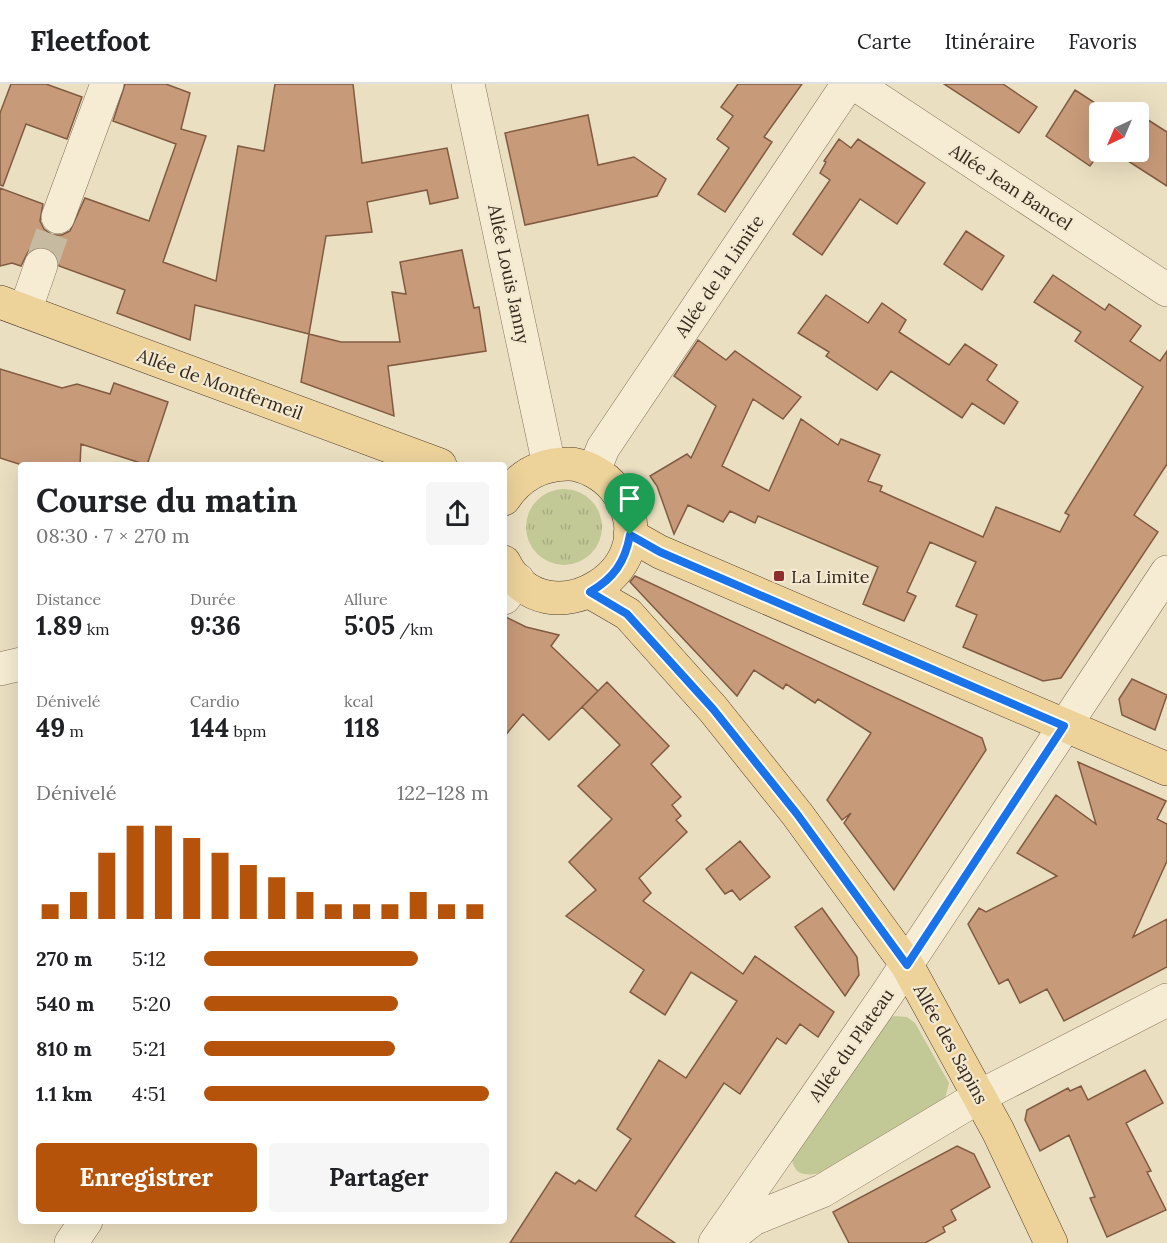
<!DOCTYPE html>
<html lang="fr">
<meta charset="utf-8">
<style>
:root{--surface:#fff;--page:#f6f6f6;--text:#202124;--muted:#757577;--line:#e0e0e0;--accent:#b45309}
body{margin:0;font-family:Lora,serif;background:var(--page);color:var(--text);height:100vh;display:flex;flex-direction:column;font-size:22px;white-space:nowrap}
*{box-sizing:border-box;margin:0}
p{font-size:20px;color:var(--muted)}
.icon{flex:none;width:33px;height:33px;fill:none;stroke:currentColor;stroke-width:2;stroke-linecap:round;stroke-linejoin:round}
.map{position:relative;flex:1;overflow:hidden}
.side{position:absolute;left:18px;top:378px;width:489px;height:762px;display:flex;flex-direction:column;background:var(--surface);border-radius:6px;box-shadow:0 6px 24px #0002}
.side>*{flex:none}
.needle{width:39px;rotate:224deg}
.tools{position:absolute;left:1089px;top:18px;display:grid;gap:12px}
.tools a{display:grid;place-items:center;width:60px;height:60px;border-radius:6px;background:var(--surface);box-shadow:0 6px 24px #0002;font-size:30px}
.pin{position:absolute;display:grid;place-items:center;width:51px;height:51px;color:#fff;margin:-62px -26px;border-radius:50% 50% 50% 0;rotate:-45deg;box-shadow:0 0 6px #0007}
.pin .icon{rotate:45deg}
.round{display:grid;place-items:center;flex:none;width:63px;height:63px;border-radius:6px;background:var(--page)}
.headline{display:flex;align-items:center;justify-content:space-between;height:102px;padding:0 18px}
h1{font-size:33px;font-weight:800;line-height:45px}
.stats{display:grid;grid-template-columns:repeat(3,1fr);gap:9px;height:102px;padding:6px 18px}
.stats div{display:grid;align-content:center}
.stats b{font-size:26px;font-weight:800}
.stats small{font-size:16px;font-weight:400}
.stats p{font-size:16px}
.chart{height:168px;padding:12px 18px}
.chart p{display:flex;justify-content:space-between}
.chart svg{width:100%;height:108px;margin-top:6px;stroke:var(--accent);stroke-width:6}
.primary-button{display:flex;gap:12px;margin-top:auto;padding:12px 18px}
.primary-button a{flex:1;height:69px;border-radius:6px;background:var(--accent);color:#fff;font-size:24px;font-weight:800;line-height:69px;text-align:center}
.primary-button a+a{background:var(--page);color:var(--text)}
ul{padding:0 18px;list-style:none;font-size:20px}
li{display:grid;grid-template-columns:96px 72px 1fr;align-items:center;height:45px}
li i{height:15px;border-radius:8px;background:var(--accent)}
header{display:flex;align-items:center;gap:36px;box-sizing:border-box;height:84px;padding:0 30px;background:var(--surface);border-bottom:2px solid var(--line)}
header strong{font-size:28px}
nav{display:flex;gap:33px;margin-inline-start:auto;font-size:21px}
.map>svg:first-child{display:block}
.grass{fill:url(#grass-tufts)}
.park{fill:#c2c896}
.building{fill:#c79a79;stroke:#815b41;stroke-width:1.5}
.lines{fill:none;stroke-linecap:round;stroke-linejoin:round}
.minor-tunnel{stroke:#c6baa0;stroke-width:33;stroke-dasharray:33 16;stroke-linecap:butt}
.minor-casing{stroke:#83705a;stroke-width:34}
.major-casing{stroke:#513e2e;stroke-width:34}
.minor{stroke:#f6ecd3;stroke-width:33}
.major{stroke:#edd39a;stroke-width:33}
.route-casing{stroke:#fff;stroke-width:12}
.route{stroke:#1a73e8;stroke-width:8}
.poi-dot{fill:#8e2d2e;stroke:#f3e9d0;stroke-width:2}
.labels{text-anchor:middle;dominant-baseline:central;stroke-width:4.5;stroke-linejoin:round;paint-order:stroke}
.street-label{font-size:18px;fill:#34281d;stroke:#f3e9d0}
.poi-label{font-size:18px;fill:#34281d;stroke:#f3e9d0;text-anchor:start}
</style>
<header>
<strong>Fleetfoot</strong>
<nav><a>Carte</a><a>Itinéraire</a><a>Favoris</a></nav>
</header>
<div class="map">
<svg width="1167" height="1159" viewBox="0 0 1167 1159">
<defs>
<pattern id="grass-tufts" width="24" height="20" patternUnits="userSpaceOnUse" patternTransform="scale(1.5)"><rect width="24" height="20" fill="#c2c896"/><path d="M3 7l-1-3M5 7V3M7 7l1-3M15 17l-1-3M17 17v-4M19 17l1-3" fill="none" stroke="#a7ac81"/></pattern>
</defs>
<rect width="100%" height="100%" fill="#ebdfc1"/>
<path class="grass" d="M526 443a38 38 0 1 1 76 0a38 38 0 1 1-76 0Z"/>
<path class="park" d="M894 932 907 933 915 939 949 999 944 1018 820 1089C807 1092 795 1092 792 1076L887 935Z"/>
<path class="building" d="M11 0H46L82 13 67 55 26 40 3 102 0 101V29Z
M125 0H166L190 9 181 45 206 52 163 178 216 197 238 62 264 67 275 0H353L362 79 447 64 458 114 430 120 427 106 367 118 372 148 326 152 309 250 195 221 190 256 117 229 125 206 59 182 56 169 48 164 38 163 29 166 21 182 12 179 0 182V104L43 120 40 137 44 145 52 151H62L70 147 85 114 149 137 176 60 113 37Z
M738 0H802L764 53 772 58 725 128 698 110 729 64 717 55 733 32 721 23Z
M944 0H1003L1037 23 1019 49Z
M1075 6 1109 28H1100V68L1090 82 1046 52Z
M588 31 598 81 634 73 666 95 657 112 525 141 505 49Z
M1145 34 1167 48V102L1114 68H1138V44Z
M839 55 851 64 858 55 925 99 897 140 860 115 822 171 793 150 830 96 820 89 826 78 824 77Z
M966 147 1004 172 982 206 944 180Z
M462 166 474 224 479 223 486 267 388 282 394 332 301 298 309 250 341 258H400L392 208 406 210 400 178Z
M1053 191 1105 226 1109 220 1141 242 1130 257 1160 277 1167 267V380L1134 431 1158 448 1061 594 1043 597 963 563 977 531 956 522 976 478 930 458 907 508 916 512 904 537 863 520 878 483 758 432 755 439 730 427 723 438 688 421 674 450 657 402 650 392 687 370 691 374 716 322 674 292 698 256 726 276 735 267 801 313 783 335 753 315 722 382 769 407 801 335 838 361 841 355 880 371 868 397 882 402 880 407 983 453 996 423 1060 448 1069 431 1065 429 1143 303 1075 257 1081 248 1034 218Z
M826 211 868 239 882 219 906 236 899 248 949 281 965 260 997 281 987 296 1018 318 1004 340 972 319 962 334 891 287 877 306 826 272 829 268 798 249Z
M0 285 62 304 77 300 110 310 114 299 168 318 147 381 81 360 80 381H22L0 374Z
M635 492 982 654 986 666 894 806 844 739 851 729 842 736 827 716 871 649 818 615 815 619 786 600 783 605 754 586 737 612 630 498Z
M504 532 526 543 559 551 551 562 598 607 549 656 523 630 504 653Z
M1132 595 1167 611 1155 646 1122 631 1119 615Z
M607 598 669 662 651 680 681 713 672 721 681 732 676 736 687 748 639 794 651 809 643 817 743 890 755 872 834 928 818 953 800 940 786 960 777 954 740 1010 724 999 635 1132 675 1159H510L556 1088 575 1100 579 1096 596 1107 631 1055 617 1045 659 976 686 994 737 917 691 888 665 931 630 908 644 886 566 832 596 806 569 778 612 735 578 702 620 661 582 623Z
M1078 678 1166 717 1157 735 1167 740V777L1133 853 1167 835V883L1064 937 1047 905 1020 919 1008 895 999 900 968 840 979 824 986 828 1057 792 1017 769 1056 711 1096 740Z
M740 757 770 793 740 816 732 806 725 810 706 785Z
M822 824 857 873 859 891 845 912 795 843Z
M1145 986 1163 1019 1126 1039 1151 1087 1147 1088 1166 1126 1107 1153 1090 1114 1095 1113 1069 1051 1040 1067 1025 1036 1027 1026 1068 1004 1070 1007 1081 1002 1088 1016Z
M957 1062 974 1070 990 1103 951 1126 956 1136 943 1143 945 1148 925 1159H849L833 1128Z"/>
<g class="lines">
<path class="minor-tunnel" d="M41 181 58 133"/>
<g class="minor-casing">
<path id="minor" d="M468 0 549 381
M855 0 1167 206
M58 133 107 0
M25 227 41 181
M594 387 603 364 848 0
M504 514 518 496
M0 585 21 580
M724 1158 753 1135 822 1107 980 1012 1167 916
M71 1159 86 1137
M715 1159 887 910 1167 488"/>
</g>
<g class="major-casing">
<path id="major" d="M0 218 440 381
M504 415C519 392 540 380 568 380 585 380 605 392 615 405 676 483 545 562 504 478
M630 451 660 468 1167 685
M590 508 628 530 713 625 797 730 907 881 998 1047 1051 1159"/>
</g>
<use href="#minor" class="minor"/>
<use href="#major" class="major"/>
</g>
<g class="lines">
<g class="route-casing">
<path id="route" d="M630 451 660 468 1064 642 907 881 797 730 713 625 627 530 590 508C614 494 625 478 630 451Z"/>
</g>
<use href="#route" class="route"/>
</g>
<rect class="poi-dot" x="773" y="486" width="12" height="12" rx="3"/>
<g class="labels">
<g class="street-label">
<text transform="translate(1011 103) rotate(33)">Allée Jean Bancel</text>
<text transform="translate(509 190) rotate(78)">Allée Louis Janny</text>
<text transform="translate(719 192) rotate(-56)">Allée de la Limite</text>
<text transform="translate(220 300) rotate(20)">Allée de Montfermeil</text>
<text transform="translate(951 960) rotate(61)">Allée des Sapins</text>
<text transform="translate(851 961) rotate(-55)">Allée du Plateau</text>
</g>
<g class="poi-label">
<text x="791" y="492">La Limite</text>
</g>
</g>
</svg>
<div class="tools">
<a><svg class="needle" viewBox="-14 -14 28 28"><path d="M0-13l5 13h-10z" fill="#e53935"/><path d="M0 13l5-13h-10z" fill="#757577"/></svg></a>
</div>
<div class="pin" style="left:630px;top:451px;background:#1e9e55"><svg class="icon" aria-label="arrive" viewBox="0 0 24 24"><path d="M6 21V4h12l-3 4 3 4H6"/></svg></div>
<section class="side">
<div class="headline"><div><h1>Course du matin</h1><p>08:30 · 7 × 270 m</p></div><a class="round"><svg class="icon" aria-label="share" viewBox="0 0 24 24"><path d="M12 15V3M7 8l5-5 5 5M5 13v7h14v-7"/></svg></a></div>
<div class="stats">
<div><p>Distance</p><b>1.89<small> km</small></b></div>
<div><p>Durée</p><b>9:36</b></div>
<div><p>Allure</p><b>5:05<small> /km</small></b></div>
</div>
<div class="stats">
<div><p>Dénivelé</p><b>49<small> m</small></b></div>
<div><p>Cardio</p><b>144<small> bpm</small></b></div>
<div><p>kcal</p><b>118</b></div>
</div>
<div class="chart"><p><span>Dénivelé</span>122–128 m</p>
<svg viewBox="0 0 160 44" preserveAspectRatio="none"><path d="M5 44V38M15 44V33M25 44V17M35 44V6M45 44V6M55 44V11M65 44V17M75 44V22M85 44V27M95 44V33M105 44V38M115 44V38M125 44V38M135 44V33M145 44V38M155 44V38"/></svg>
</div>
<ul>
<li><b>270 m</b>5:12<i style="width:75%"></i></li>
<li><b>540 m</b>5:20<i style="width:68%"></i></li>
<li><b>810 m</b>5:21<i style="width:67%"></i></li>
<li><b>1.1 km</b>4:51<i style="width:100%"></i></li>
</ul>
<div class="primary-button"><a>Enregistrer</a><a>Partager</a></div>
</section>
</div>
